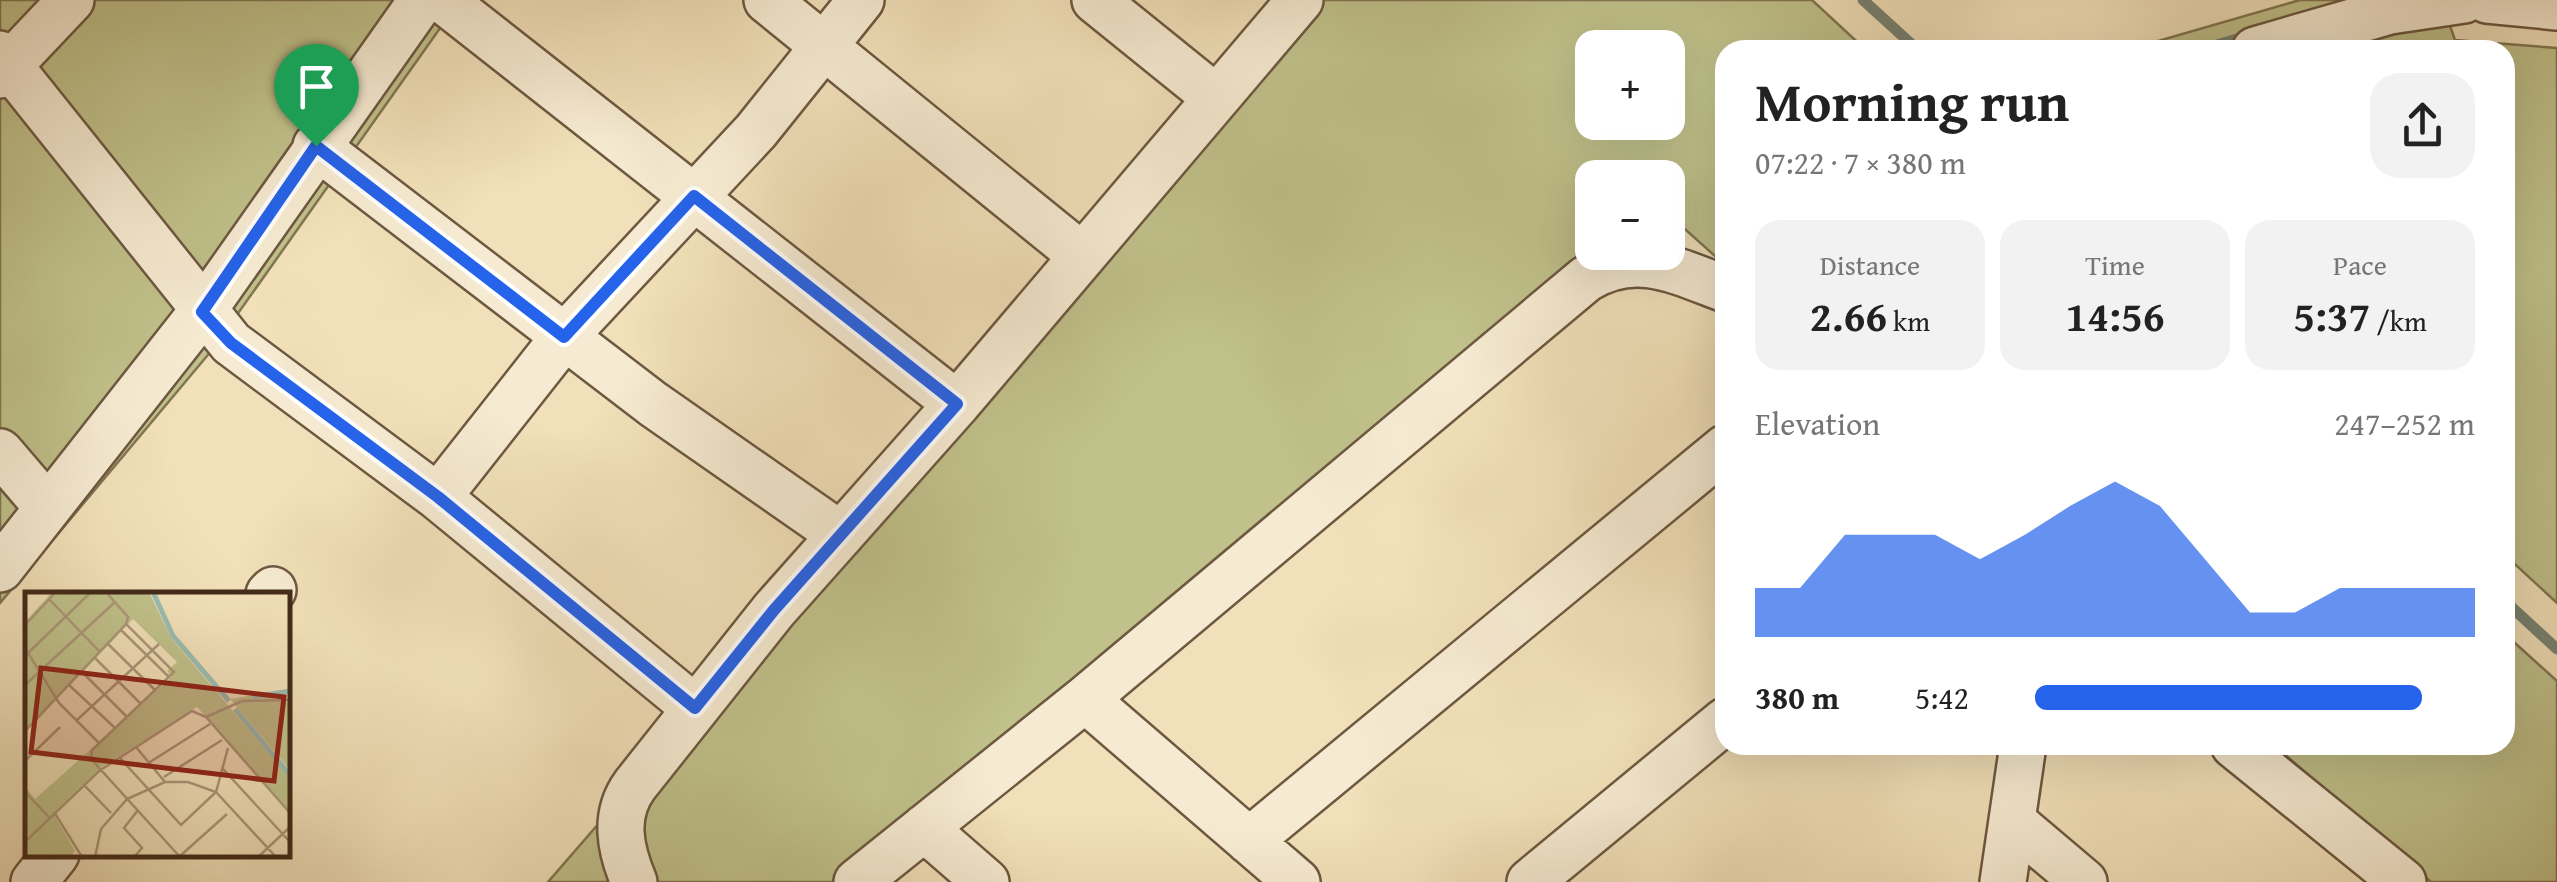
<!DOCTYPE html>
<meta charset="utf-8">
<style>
:root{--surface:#fff;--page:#f2f2f2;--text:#222;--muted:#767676;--accent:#2563eb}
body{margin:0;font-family:"Gentium Book Plus",serif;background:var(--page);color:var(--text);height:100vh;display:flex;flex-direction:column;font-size:38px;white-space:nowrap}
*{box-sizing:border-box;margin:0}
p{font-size:32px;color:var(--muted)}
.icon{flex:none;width:55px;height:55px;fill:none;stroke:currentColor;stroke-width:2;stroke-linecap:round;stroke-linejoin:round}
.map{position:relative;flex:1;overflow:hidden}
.details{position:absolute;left:1715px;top:40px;width:800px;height:715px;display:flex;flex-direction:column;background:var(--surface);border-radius:30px;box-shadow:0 10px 40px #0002}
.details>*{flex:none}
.controls{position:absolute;left:1575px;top:30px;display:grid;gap:20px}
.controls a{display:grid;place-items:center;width:110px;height:110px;border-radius:20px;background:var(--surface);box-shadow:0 10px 40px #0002;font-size:50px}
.pin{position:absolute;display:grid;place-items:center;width:85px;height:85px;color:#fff;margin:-102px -42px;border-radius:50% 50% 50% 0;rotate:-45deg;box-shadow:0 0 10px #0007}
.pin .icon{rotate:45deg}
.round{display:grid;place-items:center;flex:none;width:105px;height:105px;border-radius:30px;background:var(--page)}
.head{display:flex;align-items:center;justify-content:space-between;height:170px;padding:0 40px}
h1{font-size:55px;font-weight:700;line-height:75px}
.metrics{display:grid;grid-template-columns:repeat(3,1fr);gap:15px;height:170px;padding:10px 40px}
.metrics div{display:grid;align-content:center;border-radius:25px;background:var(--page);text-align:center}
.metrics b{font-size:42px;font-weight:700}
.metrics small{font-size:28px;font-weight:400}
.metrics p{font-size:28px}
.chart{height:280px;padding:20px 40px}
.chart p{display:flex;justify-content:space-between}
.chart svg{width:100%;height:180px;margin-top:10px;fill:var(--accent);opacity:.7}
ul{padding:0 40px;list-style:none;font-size:32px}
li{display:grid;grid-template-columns:160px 120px 1fr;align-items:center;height:75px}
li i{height:25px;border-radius:12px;background:var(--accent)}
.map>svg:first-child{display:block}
.green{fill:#c0c18b;stroke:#827652;stroke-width:2.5;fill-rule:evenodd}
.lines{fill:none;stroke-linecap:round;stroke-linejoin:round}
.stream{stroke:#788273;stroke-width:11}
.street-casing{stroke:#6e5840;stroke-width:50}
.street{stroke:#f6ebd2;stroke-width:45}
.route-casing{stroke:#fff;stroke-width:20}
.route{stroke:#2563eb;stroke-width:12}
.inset-river{fill:none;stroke:#9bbdb0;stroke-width:5}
.inset-road{fill:none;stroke:#ab9779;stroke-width:2.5}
.view{fill:#8f2418;fill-opacity:0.15;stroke:#8f2418;stroke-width:5}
.inset-edge{fill:none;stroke:#432a18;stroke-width:5}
</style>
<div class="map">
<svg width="2557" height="882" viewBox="0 0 2557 882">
<rect width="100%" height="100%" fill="#f1e0b9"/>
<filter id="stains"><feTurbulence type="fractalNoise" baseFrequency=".002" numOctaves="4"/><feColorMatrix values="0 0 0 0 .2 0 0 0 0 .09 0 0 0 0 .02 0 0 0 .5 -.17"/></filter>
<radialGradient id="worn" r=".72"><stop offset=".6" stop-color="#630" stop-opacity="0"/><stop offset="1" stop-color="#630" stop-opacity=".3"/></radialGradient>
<path class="green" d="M0 0H460L212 350 0 603Z
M1313 0H1812L1866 50H1725V265L1668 214V178H1592V252L845 882H548ZM1592 48H1668V122H1592Z
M2300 0H2441L2455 40 2557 48V603L2505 555V50H2127Z
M2505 634 2557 681V882H2431L2274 745H2505Z"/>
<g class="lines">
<path class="stream" d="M1863 0 1918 50
M2199 50 2248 36
M2505 601 2557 649"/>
<g class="street-casing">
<path id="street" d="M443 0 957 404
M767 0 1081 255
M1095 0 1215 97
M2487 0 2557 7
M2255 50 2390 11 2464 0
M0 54 231 343 438 497 695 708
M0 75 71 0
M316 146 653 404 841 535
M0 452 48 508
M438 497 564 337 756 131 861 0
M0 569 202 312 422 0
M269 594 273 590
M1085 699 1297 882
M2234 745 2403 882
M2013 822 2084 882
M924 828 986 882
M1249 841 1725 448
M34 882 56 854
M634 882C620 849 613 815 635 785L774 610 957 404 1300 0
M857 882 1085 699 1586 279C1635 249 1675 270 1725 289
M1530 882 1725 721
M2003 882 2023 745"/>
</g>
<use href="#street" class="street"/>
</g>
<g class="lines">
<g class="route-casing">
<path id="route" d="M316 146 564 337 694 196 957 404 774 610 695 708 438 497 231 343 202 312Z"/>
</g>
<use href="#route" class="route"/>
</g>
<g transform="translate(25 592)">
<rect width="265" height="265" fill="#f1e0b9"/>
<path d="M27 0H124L146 46 265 186V219L172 115 75 176 28 221 50 259 45 265H0V194L10 207 147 85 142 79 152 70 108 27 0 141V30ZM248 100 249 108 265 111V178L205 107Z" fill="#c0c18b"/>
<path class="inset-river" d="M128 0 148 44 204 109M228 105 265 99M210 117 265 183"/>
<path class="inset-road" d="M81 0 103 25 101 32 149 80 67 158 66 167 155 265M24 7 75 60M0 33 31 0M96 38 145 86M83 52 131 99M0 56 34 111 74 151M0 64 66 0M70 66 116 112M57 80 102 125M0 93 90 10M44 93 90 136M181 125 217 109 265 108M52 128 134 52M0 139 101 32M111 155 140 190M94 165 156 233 191 200 203 156M0 169 35 135M125 170 185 132M198 177 265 250M139 185 197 148M58 192 86 221M0 200 24 225M29 220 57 265M0 250 74 179 167 119 181 125 265 221M155 264 202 222M70 265 76 237 102 207 140 190H163L191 200 251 265M109 265 117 256 99 236 113 218M233 265 265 235"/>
<path class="view" d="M16 76 259 105 249 189 6 160Z"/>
<rect width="265" height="265" class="inset-edge"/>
</g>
<rect width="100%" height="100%" filter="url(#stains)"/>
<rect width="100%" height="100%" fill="url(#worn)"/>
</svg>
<div class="controls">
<a>+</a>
<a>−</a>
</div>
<div class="pin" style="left:316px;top:146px;background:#1e9e55"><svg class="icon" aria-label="arrive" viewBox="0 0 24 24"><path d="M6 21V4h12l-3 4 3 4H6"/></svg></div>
<section class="details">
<div class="head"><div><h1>Morning run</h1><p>07:22 · 7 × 380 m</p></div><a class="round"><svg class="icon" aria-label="share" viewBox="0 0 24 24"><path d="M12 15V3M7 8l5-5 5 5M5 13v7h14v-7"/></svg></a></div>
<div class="metrics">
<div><p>Distance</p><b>2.66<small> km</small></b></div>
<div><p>Time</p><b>14:56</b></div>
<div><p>Pace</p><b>5:37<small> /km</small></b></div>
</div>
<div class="chart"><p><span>Elevation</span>247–252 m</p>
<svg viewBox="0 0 160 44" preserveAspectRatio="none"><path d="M0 44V32L10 32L20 19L30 19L40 19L50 25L60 19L70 12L80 6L90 12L100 25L110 38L120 38L130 32L140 32L150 32L160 32V44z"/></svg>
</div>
<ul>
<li><b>380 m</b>5:42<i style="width:88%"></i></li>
</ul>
</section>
</div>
